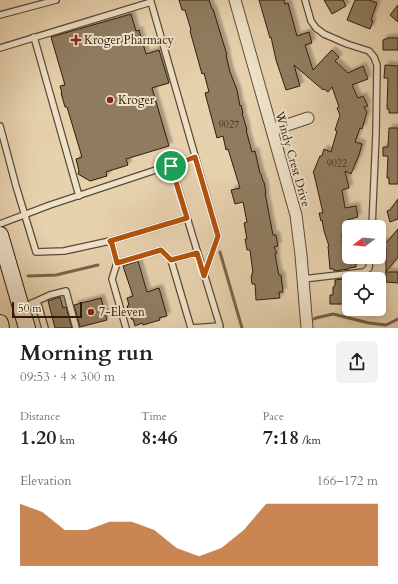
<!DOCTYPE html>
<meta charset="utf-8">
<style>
:root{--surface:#fff;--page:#f2f2f2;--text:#202124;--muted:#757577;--accent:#b45309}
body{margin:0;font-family:Cardo,serif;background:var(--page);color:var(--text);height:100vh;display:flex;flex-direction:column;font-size:15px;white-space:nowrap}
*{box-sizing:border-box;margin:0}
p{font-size:13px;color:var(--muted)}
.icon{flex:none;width:22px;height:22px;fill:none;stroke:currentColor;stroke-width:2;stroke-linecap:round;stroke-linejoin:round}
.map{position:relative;height:328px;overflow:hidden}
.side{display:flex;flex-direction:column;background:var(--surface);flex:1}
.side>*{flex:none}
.needle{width:26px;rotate:254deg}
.tools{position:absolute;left:342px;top:220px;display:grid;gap:8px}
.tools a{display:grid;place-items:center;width:44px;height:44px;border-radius:6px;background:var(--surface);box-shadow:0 2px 10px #0003;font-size:20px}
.scale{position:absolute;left:12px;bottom:10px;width:70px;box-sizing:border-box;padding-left:4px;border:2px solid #2f1c0a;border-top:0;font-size:11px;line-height:14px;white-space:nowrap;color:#2f1c0a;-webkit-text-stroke:3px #efe2ca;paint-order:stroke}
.pin{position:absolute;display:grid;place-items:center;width:34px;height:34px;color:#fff;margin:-17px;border:2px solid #fff;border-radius:50%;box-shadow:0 1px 4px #0007}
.round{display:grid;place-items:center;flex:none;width:42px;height:42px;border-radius:6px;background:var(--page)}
.overview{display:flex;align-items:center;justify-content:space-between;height:68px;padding:0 20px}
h1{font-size:22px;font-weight:800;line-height:30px}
.stats{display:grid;grid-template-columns:repeat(3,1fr);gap:6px;height:68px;padding:4px 20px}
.stats div{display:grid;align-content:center}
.stats b{font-size:20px;font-weight:800}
.stats small{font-size:11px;font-weight:400}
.stats p{font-size:11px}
.chart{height:112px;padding:8px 20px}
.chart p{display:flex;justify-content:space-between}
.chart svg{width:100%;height:72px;margin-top:4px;fill:var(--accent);opacity:.7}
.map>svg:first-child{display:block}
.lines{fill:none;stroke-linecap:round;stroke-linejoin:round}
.stream{stroke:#78644b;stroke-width:3}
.building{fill:#8f7b5f;stroke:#2f1c0a;filter:url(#shadow)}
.lane-casing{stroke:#5d4a33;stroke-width:8}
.street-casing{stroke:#5d4a33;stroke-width:13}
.secondary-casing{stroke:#2f1c0a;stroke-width:18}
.lane{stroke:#efe2ca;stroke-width:5.5}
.street{stroke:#efe2ca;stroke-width:11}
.secondary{stroke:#efe2ca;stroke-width:16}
.route-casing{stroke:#fff;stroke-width:8}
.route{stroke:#b45309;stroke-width:5}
.poi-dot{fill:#8f2418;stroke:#efe2ca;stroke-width:1.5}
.labels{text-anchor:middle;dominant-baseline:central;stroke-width:4;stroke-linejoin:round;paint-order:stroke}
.number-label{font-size:10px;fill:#47341f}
.poi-label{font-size:12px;fill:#2f1c0a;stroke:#efe2ca;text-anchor:start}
.street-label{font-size:12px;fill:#2f1c0a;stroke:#efe2ca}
</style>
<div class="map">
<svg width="398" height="328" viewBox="0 0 398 328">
<defs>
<filter id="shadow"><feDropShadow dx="3.5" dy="-3.5" stdDeviation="1" flood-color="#0004"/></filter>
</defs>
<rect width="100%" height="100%" fill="#e7d2ae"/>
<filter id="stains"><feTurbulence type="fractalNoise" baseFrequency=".005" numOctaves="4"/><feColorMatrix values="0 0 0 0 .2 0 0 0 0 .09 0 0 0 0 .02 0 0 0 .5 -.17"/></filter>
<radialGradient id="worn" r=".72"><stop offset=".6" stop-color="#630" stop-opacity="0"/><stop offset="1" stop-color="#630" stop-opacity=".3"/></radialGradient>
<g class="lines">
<path class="stream" d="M220 252 242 328
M28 276 56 275 98 265
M314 319 316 318 333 314 369 323 386 325 398 319"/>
</g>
<path class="building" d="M179 0H209L212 9H213L227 55H226L230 72 237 90 240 106 241 105 243 113H242L247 130H246L252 152 255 151 260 173 261 174 263 181 264 182 266 193H265L273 235H276L278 246 274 247 277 253 275 254 278 271 279 275H281L283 292H279L280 298 256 300 255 284H252L251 276H252V273H253L250 250H247L245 239H247L244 223 247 222 243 202 235 204 231 190 240 188 228 149 226 150 223 136 217 138 205 93 209 92 204 73 202 74 190 31 191 30 185 10H182Z
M259 0H284L285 4 288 3 297 36 309 32 312 43 305 45 313 70 332 50 339 57 335 61 348 73 363 66 368 79 352 85 358 98 363 96 368 106 364 107 367 112 362 129 360 128 355 142 362 144 359 155 351 174 345 171 349 188 342 190 345 208 356 206 358 217 347 220 349 233 342 234 343 259 356 258V267L349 268V269L334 271V269H330L328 246H329L324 231 322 220 321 221 319 213H323L314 174 313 173 320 156H322L324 149 331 152 337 131 335 130 340 115 337 108 339 107 332 87 328 92 324 89 323 90 294 65 300 86 286 90 276 60 271 37 270 38Z
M324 0H343L346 6 332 14Z
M355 0H369L377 3 371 20 373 21 370 29 347 20Z
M398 5V22L390 15Z
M131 14 136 31 139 30 146 54 159 50 169 83 152 88 169 146 126 159 128 165 106 172 107 176 90 181 78 174 79 171 76 159 82 157 67 107H65L61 93H62L60 86 65 85 51 37Z
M388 38H398V50H383V40Z
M385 65 398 66V113H389V109H387L388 78H384Z
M389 128H398V184H389V178H387L388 156H383V147H388Z
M398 199V219L390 222 387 211 390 210Z
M398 229V257L386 272H398V283L386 282V249H382V242H387Z
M138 261 147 292 159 288 167 316 159 318 160 320 143 325 142 323 135 326 133 319H131L127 306 129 305 127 298 133 296 123 266Z
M349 278V304H330V295H333V287L335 286V280Z
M60 297 63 308 66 307 72 328H55L48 301Z
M101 298 107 320 80 327 74 305Z"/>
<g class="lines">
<g class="lane-casing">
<path id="lane" d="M305 0 311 21 316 28 324 34 347 44 369 51 374 57 377 65 376 134 372 227
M0 15 56 0
M34 37 79 196
M0 48 151 2 218 236 204 276
M0 126 16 186 36 252 64 251 110 241 112 244 117 263 112 279 126 328
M0 224 50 205 195 157
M110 241 187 218
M171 260 197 253
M117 263 161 250 171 260 191 328 220 326 171 165
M303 279 364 272 369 268 370 257
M37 301 50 295 66 291 76 328
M23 307 37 301 45 328"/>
</g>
<g class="street-casing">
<path id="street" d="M235 0 296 215 301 255 307 328
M272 130 308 118"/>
</g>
<g class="secondary-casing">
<path id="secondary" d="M0 235 27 328
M0 323 1 328"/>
</g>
<use href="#lane" class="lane"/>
<use href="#street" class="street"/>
<use href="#secondary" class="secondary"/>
</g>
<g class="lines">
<g class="route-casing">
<path id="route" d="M195 157 218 236 204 276 197 253 171 260 161 250 117 263 112 244 110 241 187 218 171 166Z"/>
</g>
<use href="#route" class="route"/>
</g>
<g class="poi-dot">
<path d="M74 34h4v4h4v4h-4v4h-4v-4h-4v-4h4z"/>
<circle cx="110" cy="100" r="4"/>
<circle cx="91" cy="312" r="4"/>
</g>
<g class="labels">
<g class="number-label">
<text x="229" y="125">9027</text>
<text x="337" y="164">9022</text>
</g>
<g class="poi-label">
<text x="84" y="40">Kroger Pharmacy</text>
<text x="118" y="100">Kroger</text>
<text x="99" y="312">7-Eleven</text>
</g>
<g class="street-label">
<text transform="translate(293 159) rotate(74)">Windy Crest Drive</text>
</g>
</g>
<rect width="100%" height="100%" filter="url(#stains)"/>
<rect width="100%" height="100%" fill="url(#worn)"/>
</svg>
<div class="tools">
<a><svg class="needle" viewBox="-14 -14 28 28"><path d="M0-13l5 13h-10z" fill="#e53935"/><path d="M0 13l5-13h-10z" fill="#757577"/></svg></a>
<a><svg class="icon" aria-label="locate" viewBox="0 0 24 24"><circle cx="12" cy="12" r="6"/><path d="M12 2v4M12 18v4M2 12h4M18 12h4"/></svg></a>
</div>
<div class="scale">50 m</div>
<div class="pin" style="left:171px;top:166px;background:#1e9e55"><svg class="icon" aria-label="arrive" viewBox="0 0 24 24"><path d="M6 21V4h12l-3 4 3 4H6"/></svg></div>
</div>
<section class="side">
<div class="overview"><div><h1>Morning run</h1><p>09:53 · 4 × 300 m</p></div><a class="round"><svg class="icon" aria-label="share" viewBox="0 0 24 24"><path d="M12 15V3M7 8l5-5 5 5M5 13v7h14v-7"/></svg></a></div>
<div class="stats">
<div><p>Distance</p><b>1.20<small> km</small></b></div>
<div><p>Time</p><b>8:46</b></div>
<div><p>Pace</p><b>7:18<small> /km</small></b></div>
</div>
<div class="chart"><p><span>Elevation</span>166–172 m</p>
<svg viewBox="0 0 160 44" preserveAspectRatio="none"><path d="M0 44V6L10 11L20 22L30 22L40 17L50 17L60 22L70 33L80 38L90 33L100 22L110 6L120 6L130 6L140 6L150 6L160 6V44z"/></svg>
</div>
</section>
